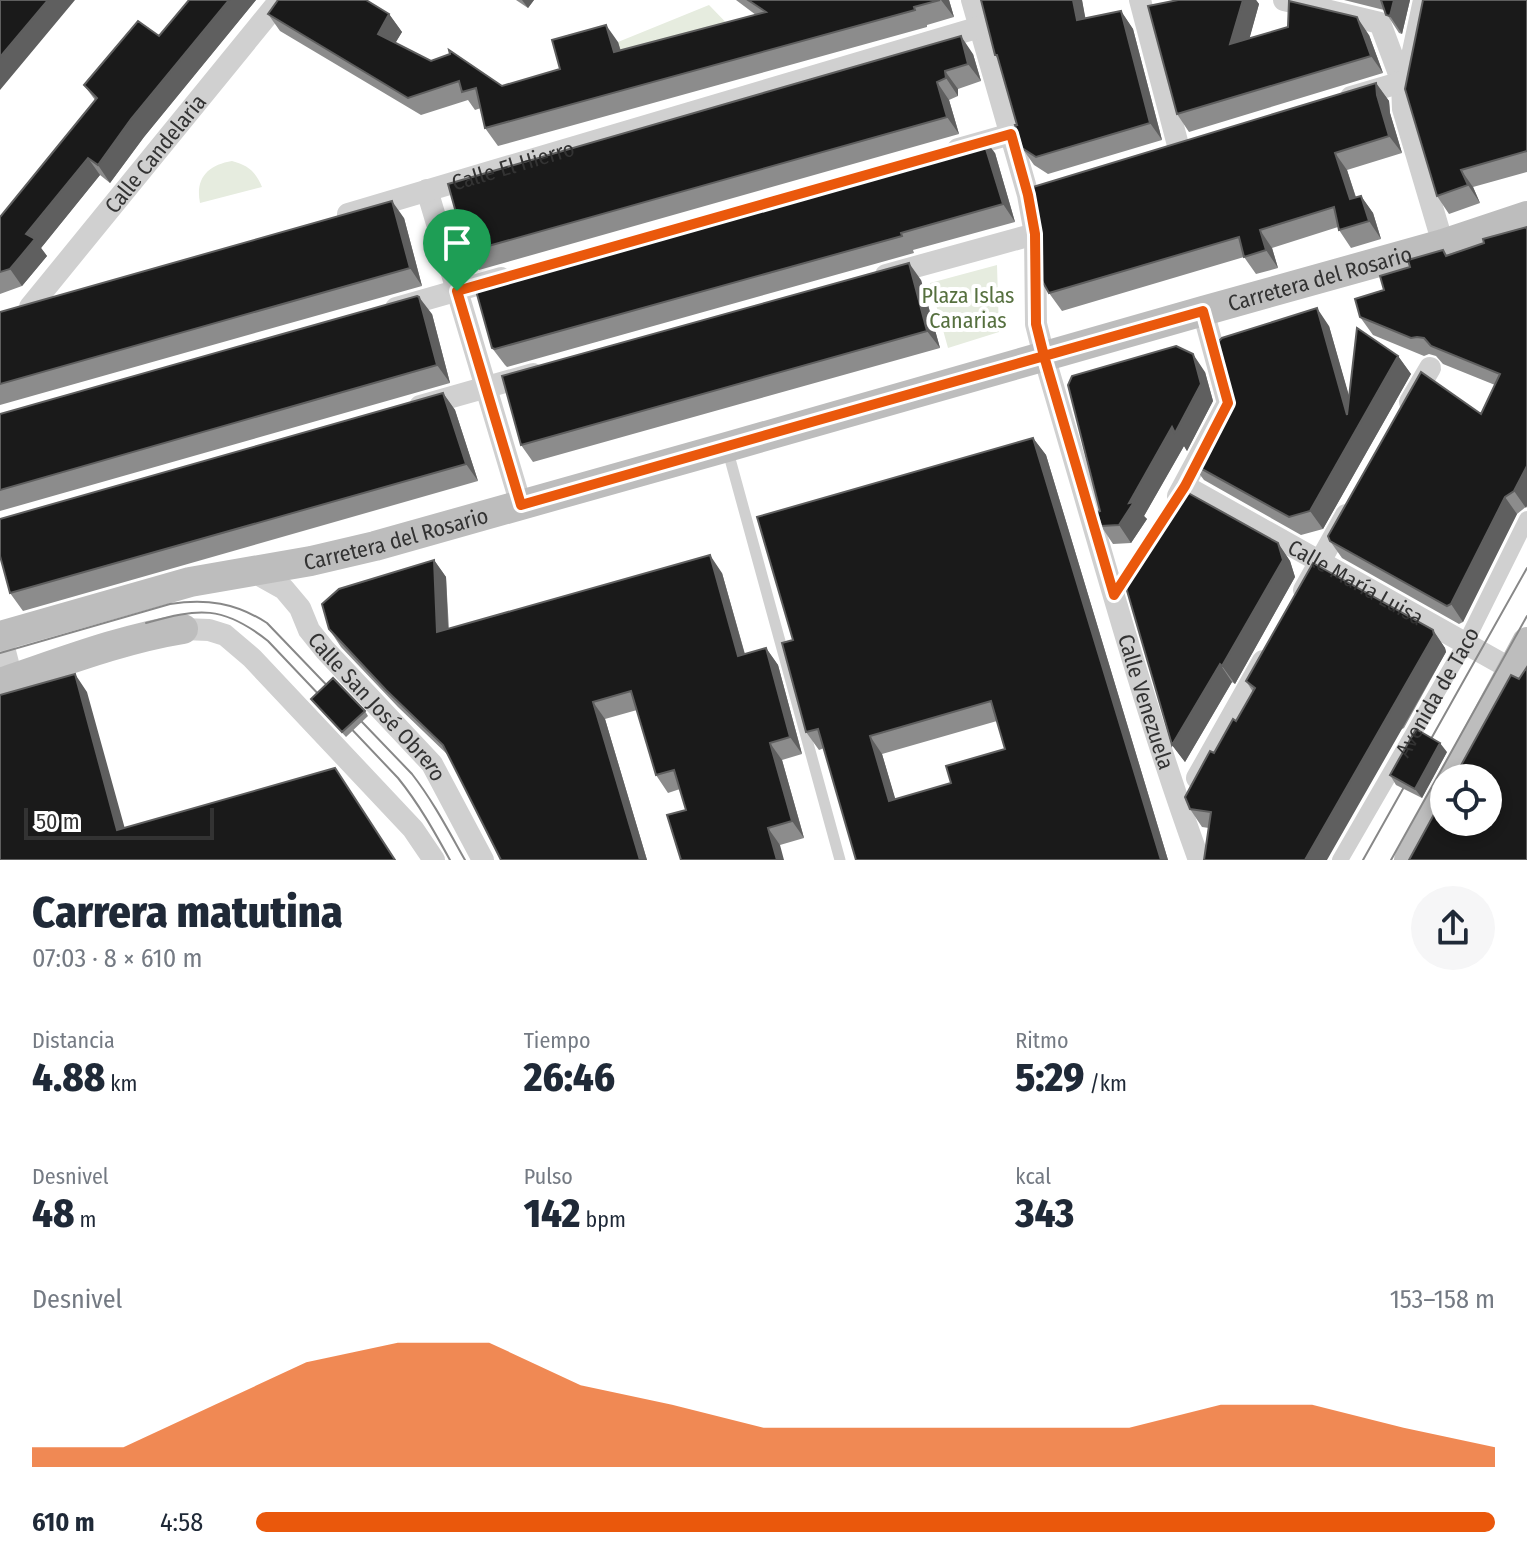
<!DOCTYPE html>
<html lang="es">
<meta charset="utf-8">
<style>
:root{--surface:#fff;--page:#f6f6f7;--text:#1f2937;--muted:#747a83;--accent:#ea580c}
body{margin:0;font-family:"Fira Sans Condensed",sans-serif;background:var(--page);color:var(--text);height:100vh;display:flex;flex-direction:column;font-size:30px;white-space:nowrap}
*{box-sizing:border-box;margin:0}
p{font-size:26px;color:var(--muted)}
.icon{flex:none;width:44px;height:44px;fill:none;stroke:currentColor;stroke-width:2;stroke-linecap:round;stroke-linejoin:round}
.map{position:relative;height:860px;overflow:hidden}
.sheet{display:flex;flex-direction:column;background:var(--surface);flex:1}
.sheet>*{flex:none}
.buttons{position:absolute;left:1430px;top:764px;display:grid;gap:16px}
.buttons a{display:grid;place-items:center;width:72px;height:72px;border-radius:50%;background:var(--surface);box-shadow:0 4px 12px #0003;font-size:40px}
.scale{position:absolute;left:24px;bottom:20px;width:190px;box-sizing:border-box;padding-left:8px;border:4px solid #333;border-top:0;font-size:22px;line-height:28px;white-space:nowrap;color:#333;-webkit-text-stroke:6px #fff;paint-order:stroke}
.pin{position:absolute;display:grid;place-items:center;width:68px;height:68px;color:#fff;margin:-82px -34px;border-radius:50% 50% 50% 0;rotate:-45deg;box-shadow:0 0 8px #0007}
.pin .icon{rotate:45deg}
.round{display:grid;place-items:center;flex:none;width:84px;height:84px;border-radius:42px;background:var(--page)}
.overview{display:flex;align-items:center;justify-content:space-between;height:136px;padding:0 32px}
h1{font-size:44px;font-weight:800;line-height:60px}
.figures{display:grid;grid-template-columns:repeat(3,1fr);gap:12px;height:136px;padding:8px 32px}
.figures div{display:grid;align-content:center}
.figures b{font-size:40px;font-weight:800}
.figures small{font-size:22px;font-weight:400}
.figures p{font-size:22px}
.chart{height:224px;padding:16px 32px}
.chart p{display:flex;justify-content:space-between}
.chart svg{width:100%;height:144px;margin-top:8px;fill:var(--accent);opacity:.7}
ul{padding:0 32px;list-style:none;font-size:26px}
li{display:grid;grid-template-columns:128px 96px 1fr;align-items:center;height:60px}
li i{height:20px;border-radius:10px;background:var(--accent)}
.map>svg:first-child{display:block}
.green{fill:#e6ecdf}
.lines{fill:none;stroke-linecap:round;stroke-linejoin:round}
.service{stroke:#d0d0d0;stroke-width:11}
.pedestrian{stroke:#d0d0d0;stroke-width:16}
.minor{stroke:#d0d0d0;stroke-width:22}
.secondary{stroke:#bdbdbd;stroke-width:30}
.tram{stroke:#888;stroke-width:2}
.wall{fill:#8c8c8c;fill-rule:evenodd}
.shaded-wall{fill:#5f5f5f}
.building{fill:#1a1a1a;stroke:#5f5f5f;stroke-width:2;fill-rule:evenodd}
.route-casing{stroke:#fff;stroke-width:16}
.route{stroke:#ea580c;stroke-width:10}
.labels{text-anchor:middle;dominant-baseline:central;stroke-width:8;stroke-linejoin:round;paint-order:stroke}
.street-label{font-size:22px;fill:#333;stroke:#fff}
.park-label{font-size:22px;fill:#56703f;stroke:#fff}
</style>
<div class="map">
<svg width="1527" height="860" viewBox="0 0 1527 860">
<rect width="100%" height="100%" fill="#fff"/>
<path class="green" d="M709 5 741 38 626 71 618 42Z
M232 161C248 165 256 172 262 187L200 203C195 178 208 165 232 161Z
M997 265 999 332 948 348 930 283Z"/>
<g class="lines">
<path class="service" d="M727 448 840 860"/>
<path class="pedestrian" id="s1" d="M1340 860 1465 644 1527 519"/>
<g class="minor">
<path id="s2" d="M972 0 1028 195 1035 234 1036 324 1044 356C1094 524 1139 695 1199 860"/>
<path d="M1140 0 1179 149"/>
<path d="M1284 0 1380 23 1402 82"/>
<path d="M1424 0 1412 56 1402 82 1403 109 1443 244"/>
<path d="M1351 97 1402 82"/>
<path d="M958 149 1011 134"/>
<path d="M427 190 521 505"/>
<path id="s3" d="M348 214 980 27"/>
<path d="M886 275 1035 234"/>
<path id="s4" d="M30 307 280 0"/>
<path d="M396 308 501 278"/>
<path d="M1410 402 1430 368"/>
<path d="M420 406 533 374"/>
<path id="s5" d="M1185 486 1527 678"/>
<path d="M1178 496 1228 403 1203 311"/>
<path id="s6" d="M254 572 284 589 300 608 309 630 325 650 432 764 483 860"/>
<path d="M1304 590 1346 515"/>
<path d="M183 629 209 630 225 635 252 658 413 829 434 860"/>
<path d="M0 632 8 663 2 683"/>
<path d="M1197 778 1263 661"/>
</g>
<g class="secondary">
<path id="s7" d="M0 636 190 582 311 561 375 546 727 447 1203 311 1443 244 1527 216"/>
<path d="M0 683C60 663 121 639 183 629"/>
<path d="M1454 778 1527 642"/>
<path d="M1409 860 1444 796"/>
</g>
<path class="tram" d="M146 623C199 608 223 605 268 641L398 778C419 804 434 831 450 860
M0 653 170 604C206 598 236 603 267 623L412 774C433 801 448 830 465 860
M1363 860 1527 568
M1391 860 1527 616"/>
</g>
<path class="wall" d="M189 0H256L144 137 110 183 100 175 41 248 47 256 22 286 0 294V217L95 100 84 85 159 36Z
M516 0H534L528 8Z
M736 0H949L954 17 927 25V27L498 146 485 128 481 108 475 110 468 100 421 115 280 31 268 14H389L402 32 395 43 431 61 502 86 560 69 618 42 621 51 756 15Z
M1082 0 1085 18 1121 11 1133 29 1162 140 1048 174 1034 165 1022 148 1017 125 998 59 995 55Z
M1178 0H1256L1259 4 1249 39 1369 35 1383 73 1189 132 1177 114Z
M1344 0H1410L1402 34 1399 33 1384 10Z
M1527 0V172L1473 187 1480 203 1449 214 1437 196Z
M973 54 981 81 958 89V96L949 100 959 134 479 270 467 252Z
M1376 83 1389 101 1390 113 1402 153 1347 170 1356 197 1361 196 1373 213 1381 239 1351 248 1339 230 1338 227 1272 248 1278 268 1256 274 1244 257 1062 311 1049 293Z
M995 153 1015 222 913 250 914 253 507 367 505 365 492 348Z
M404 218 422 286 0 405V312Z
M1527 227V506L1517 514 1463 622 1459 624 1342 558 1330 541 1481 414 1495 385 1443 364 1436 356 1429 354 1424 356 1373 335 1360 317 1384 290 1446 255 1484 243Z
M921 280 940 348 533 462 521 445Z
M432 314 450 383 0 511V414Z
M1329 326 1349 397 1398 356 1411 374 1323 529 1301 535 1204 480 1191 463Z
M1205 372 1213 401 1187 451 1184 446 1144 516 1147 519 1131 543 1113 544 1101 526 1100 511Z
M443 393 455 410 478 481 23 611 10 593Z
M1033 438 1046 455 1168 860H856L824 748 819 750 806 732 793 640ZM997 721 1005 749 951 783 895 799 882 754Z
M1278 543 1290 561 1295 577 1235 684 1232 682 1185 762 1172 745Z
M434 560 446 577 449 629 722 573 745 654 766 648 778 665 802 754 782 760 804 838 780 845 686 810 680 789 668 793 656 775 637 710 605 719 647 860H501L449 756 398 707 341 647 329 629Z
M1433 630 1445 648 1446 652 1404 728 1209 828 1202 827 1190 809 1214 753 1236 721 1253 692 1246 681Z
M311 699 365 711 368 716 346 737Z
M1447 752 1422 798 1396 785 1390 775Z"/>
<path class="shaded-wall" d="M48 0H75L0 90V57Z
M229 0H256L144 137 110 183 98 165 131 119Z
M522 0H534L528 8Z
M941 0H949L954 17Z
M1073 0H1082L1089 37 1077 20Z
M1243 0H1256L1259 4 1243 62 1230 44Z
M1394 0H1410L1402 34 1390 16Z
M1121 11 1133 29 1162 140 1150 123Z
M389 14 402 32 390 52 378 34Z
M1357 17 1369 35 1383 73 1371 56Z
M606 25 618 42 626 70 614 52Z
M961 36 973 54 981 81 968 64Z
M945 71 958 89V96L946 78Z
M937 82 949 100 959 134 947 117Z
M1376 83 1389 101 1390 113 1402 153 1389 136 1377 95Z
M982 136 995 153 1015 222 1003 204Z
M1335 153 1347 170 1362 217 1350 199Z
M88 158 100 175 41 248 47 256 22 286 10 269 26 234Z
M1461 170 1473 187 1480 203 1468 185Z
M1361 196 1373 213 1381 239 1369 221Z
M392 201 404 218 422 286 410 268Z
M1260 230 1272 248 1278 268 1266 250Z
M909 263 921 280 940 348 927 331Z
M419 297 432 314 450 383 437 365Z
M1317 308 1329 326 1358 427 1398 356 1411 374 1323 529 1310 511 1347 415Z
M1193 354 1205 372 1213 401 1187 451 1184 446 1144 516 1147 519 1131 543 1119 525Z
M443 393 455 410 478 481 466 464Z
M1033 438 1046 455 1168 860H1161Z
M1527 466V506L1526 508 1514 491Z
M1505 497 1517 514 1463 622 1451 604Z
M1278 543 1290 561 1295 577 1235 684 1222 666Z
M710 555 722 573 750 673 738 656Z
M434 560 446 577 449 650 437 632Z
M1433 630 1445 648 1446 652 1327 860H1305Z
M766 648 778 665 802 754 790 737Z
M1220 664 1232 682 1185 762 1172 745Z
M75 674 87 692 130 847 117 830Z
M593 702 605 719 647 860H640Z
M870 736 882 754 901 818 889 801Z
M770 743 782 760 804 838 792 821Z
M1440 743 1447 752 1422 798 1415 789Z
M768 828 780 845 784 860H777Z"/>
<path class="building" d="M0 0H48L0 57Z
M189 0H229L131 119 98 165 88 158 26 234 35 239 10 269 0 272V217L97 98 84 85 138 21 159 36Z
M278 0H366L389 14 378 34 431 61 450 54 449 50 502 86 560 69 552 40 606 25 614 52 766 12 748 0H940L914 7 915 10 485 128 476 88 462 92 459 81 408 98 268 14Z
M981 0H1073L1077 20 1121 11 1150 123 1036 157 1022 148 1015 125H1017L997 55H995Z
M1178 0H1243L1230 44 1288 27 1289 1 1357 17 1371 56 1177 114 1148 6Z
M1381 0H1394L1390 16 1386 15Z
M1423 0H1527V151L1461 170 1468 185 1437 196 1405 89Z
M961 36 968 64 945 71 946 78 937 82 947 117 467 252 448 184Z
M1376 83 1377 95 1389 136 1335 153 1350 199 1361 196 1369 221 1339 230 1334 207 1260 230 1266 250 1244 257 1239 237 1049 293 1041 279 1033 187Z
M982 136 1003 204 901 233 902 236 495 349 492 348 473 280Z
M392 201 410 268 0 384V312Z
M1527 227V466L1514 491 1505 497 1451 604 1447 606 1330 541 1328 536 1421 372 1481 414 1500 374 1431 346 1424 338 1417 337 1411 338 1360 317 1355 299 1384 290 1380 276 1410 267 1408 260 1443 250 1446 256 1484 243 1483 239Z
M909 263 927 331 521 445 502 376Z
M417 296 419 297 437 365 0 490V414Z
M1317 308 1347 415 1357 328 1398 356 1310 511 1289 517 1191 463 1228 391 1229 382 1218 342 1222 338Z
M1176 346 1193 354 1201 384 1175 433 1172 427 1129 503 1134 502 1119 525 1101 526 1097 512 1100 511 1068 385 1072 376Z
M443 393 466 464 10 593 0 556V519Z
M1033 438 1161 860H856L818 729 806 732 782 643 793 640 757 517ZM991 701 1005 749 946 766 951 783 889 801 870 736Z
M1181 489 1278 543 1283 560 1222 666 1220 664 1172 745 1123 577 1175 491Z
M710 555 738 656 766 648 790 737 770 743 792 821 768 828 777 860H681L667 815 686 810 674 770 656 775 631 691 593 702 640 860H501L443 745 386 690 329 629 322 604 339 589 434 560 437 632Z
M1313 563 1433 630 1434 635 1305 860H1204L1211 812 1190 809 1185 797 1210 751 1214 753 1233 719 1236 721 1255 688 1246 681Z
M1527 667V860H1409L1444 796V822H1488V778H1454L1511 675 1519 679Z
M75 674 117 830 335 768 395 860H0V695Z
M333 678 365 711 342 732 311 699Z
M1416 729 1440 743 1415 789 1390 775Z"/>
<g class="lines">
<g class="route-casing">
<path id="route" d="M457 291 521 505C748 440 976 375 1203 311L1228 403 1185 486 1114 595 1044 356 1036 324 1035 234 1028 195 1011 134 457 291"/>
</g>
<use href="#route" class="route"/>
</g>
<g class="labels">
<g class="street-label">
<text stroke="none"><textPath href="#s4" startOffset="198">Calle Candelaria</textPath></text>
<text stroke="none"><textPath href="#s3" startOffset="172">Calle El Hierro</textPath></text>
<text stroke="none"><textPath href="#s7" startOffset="1368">Carretera del Rosario</textPath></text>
<text stroke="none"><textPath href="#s7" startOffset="408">Carretera del Rosario</textPath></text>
<text stroke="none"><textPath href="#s5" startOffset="196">Calle María Luisa</textPath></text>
<text stroke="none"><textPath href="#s1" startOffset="194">Avenida de Taco</textPath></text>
<text stroke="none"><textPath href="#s2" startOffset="726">Calle Venezuela</textPath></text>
<text stroke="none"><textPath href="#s6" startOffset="186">Calle San José Obrero</textPath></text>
</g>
<g class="park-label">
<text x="968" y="295">Plaza Islas<tspan x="968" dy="25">Canarias</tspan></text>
</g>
</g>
</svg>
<div class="buttons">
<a><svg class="icon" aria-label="locate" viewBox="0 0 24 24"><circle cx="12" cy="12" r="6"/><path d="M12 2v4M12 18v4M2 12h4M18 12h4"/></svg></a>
</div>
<div class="scale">50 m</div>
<div class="pin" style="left:457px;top:291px;background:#1e9e55"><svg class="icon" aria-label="arrive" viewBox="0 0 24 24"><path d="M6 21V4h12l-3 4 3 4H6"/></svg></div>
</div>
<section class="sheet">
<div class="overview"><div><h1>Carrera matutina</h1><p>07:03 · 8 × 610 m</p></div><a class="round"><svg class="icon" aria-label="share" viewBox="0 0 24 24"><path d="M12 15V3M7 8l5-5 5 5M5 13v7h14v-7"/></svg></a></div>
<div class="figures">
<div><p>Distancia</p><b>4.88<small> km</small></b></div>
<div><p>Tiempo</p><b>26:46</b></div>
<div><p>Ritmo</p><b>5:29<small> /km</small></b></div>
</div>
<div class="figures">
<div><p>Desnivel</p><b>48<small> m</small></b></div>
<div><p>Pulso</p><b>142<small> bpm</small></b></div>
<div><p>kcal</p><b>343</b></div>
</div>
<div class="chart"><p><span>Desnivel</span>153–158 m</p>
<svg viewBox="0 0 160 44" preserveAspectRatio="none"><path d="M0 44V38L10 38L20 25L30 12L40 6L50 6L60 19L70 25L80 32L90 32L100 32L110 32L120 32L130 25L140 25L150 32L160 38V44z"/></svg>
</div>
<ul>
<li><b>610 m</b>4:58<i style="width:100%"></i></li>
</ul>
</section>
